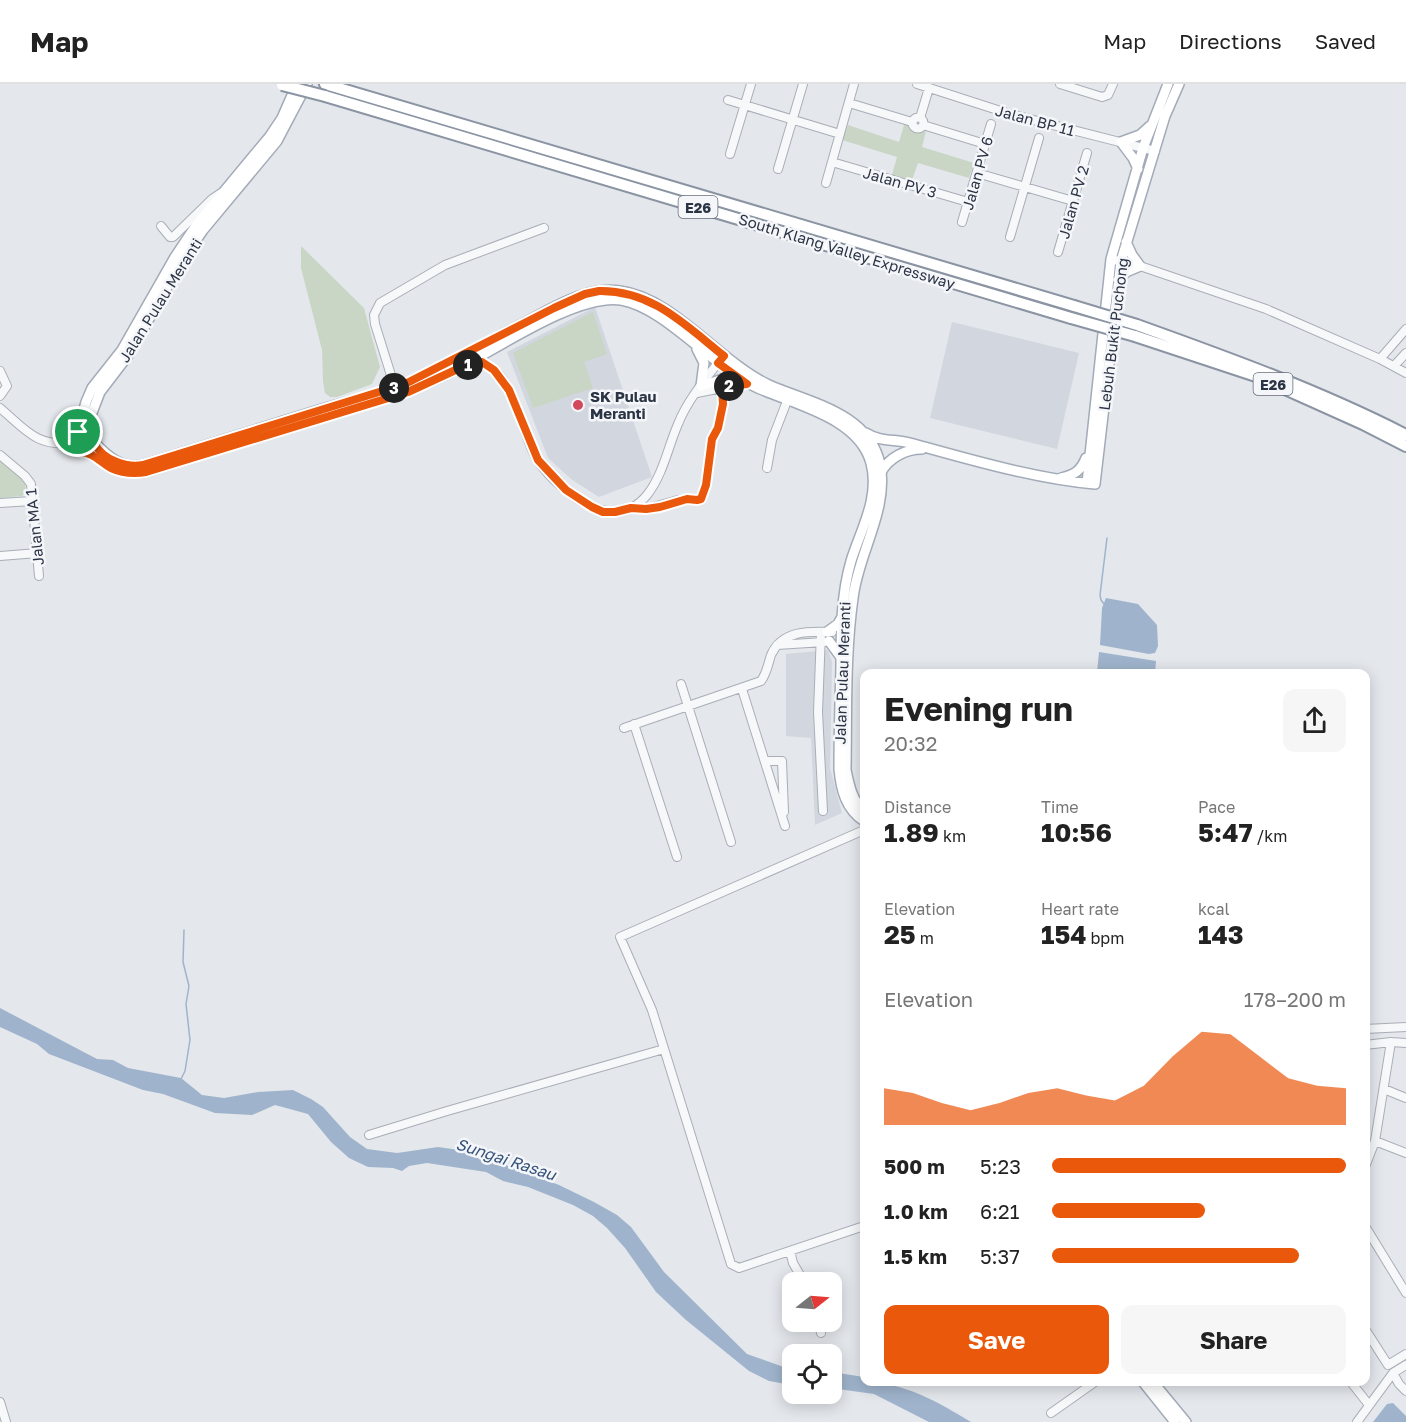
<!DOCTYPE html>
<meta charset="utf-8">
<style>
:root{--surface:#fff;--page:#f6f6f6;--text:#222;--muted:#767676;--line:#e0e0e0;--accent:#ea580c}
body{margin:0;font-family:"Golos Text",sans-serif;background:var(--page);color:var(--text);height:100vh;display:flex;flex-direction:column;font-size:22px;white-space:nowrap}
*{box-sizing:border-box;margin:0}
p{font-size:20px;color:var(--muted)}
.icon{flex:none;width:33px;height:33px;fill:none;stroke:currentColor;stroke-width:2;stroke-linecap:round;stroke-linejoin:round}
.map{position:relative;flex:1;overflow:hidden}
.drawer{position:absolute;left:860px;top:585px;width:510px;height:717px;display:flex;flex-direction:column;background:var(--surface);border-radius:12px;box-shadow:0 3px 15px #0003}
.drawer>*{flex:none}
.needle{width:39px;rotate:73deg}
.buttons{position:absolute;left:782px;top:1188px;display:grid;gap:12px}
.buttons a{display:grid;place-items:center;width:60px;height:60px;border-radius:12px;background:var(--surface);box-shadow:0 3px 15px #0003;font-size:30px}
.pin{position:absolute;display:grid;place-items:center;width:51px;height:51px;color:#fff;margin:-26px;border:3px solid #fff;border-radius:50%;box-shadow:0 2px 6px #0007}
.km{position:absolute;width:30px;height:30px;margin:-15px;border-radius:50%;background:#222;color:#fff;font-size:16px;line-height:30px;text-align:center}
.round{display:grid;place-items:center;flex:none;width:63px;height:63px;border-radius:12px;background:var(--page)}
.head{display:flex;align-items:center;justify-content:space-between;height:102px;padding:0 24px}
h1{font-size:33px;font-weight:700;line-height:45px}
.figures{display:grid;grid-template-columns:repeat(3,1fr);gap:9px;height:102px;padding:6px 24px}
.figures div{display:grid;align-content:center}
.figures b{font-size:26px;font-weight:700}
.figures small{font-size:16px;font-weight:400}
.figures p{font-size:16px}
.chart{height:168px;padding:12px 24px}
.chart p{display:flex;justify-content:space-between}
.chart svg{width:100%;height:108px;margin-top:6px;fill:var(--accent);opacity:.7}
.cta{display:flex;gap:12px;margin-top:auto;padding:12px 24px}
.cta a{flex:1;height:69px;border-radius:12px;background:var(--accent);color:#fff;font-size:24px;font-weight:700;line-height:69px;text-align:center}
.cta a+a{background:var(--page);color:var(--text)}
ul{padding:0 24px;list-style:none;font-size:20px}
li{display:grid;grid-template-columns:96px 72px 1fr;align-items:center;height:45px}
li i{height:15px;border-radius:8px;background:var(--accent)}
header{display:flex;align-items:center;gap:36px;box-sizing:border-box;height:84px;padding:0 30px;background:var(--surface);border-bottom:2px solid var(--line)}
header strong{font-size:28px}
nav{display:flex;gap:33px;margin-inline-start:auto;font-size:21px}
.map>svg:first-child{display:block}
.built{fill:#d2d6de}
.green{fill:#c9d6c5}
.water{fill:#9fb4cc}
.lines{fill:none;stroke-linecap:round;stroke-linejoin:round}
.stream{stroke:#9fb4cc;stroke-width:1.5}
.minor-casing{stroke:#a9aeb7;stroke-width:10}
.major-casing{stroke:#a3abb8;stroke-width:12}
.highway-casing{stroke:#8b94a3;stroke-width:14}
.minor{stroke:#f7f8fa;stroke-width:8}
.major{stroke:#fff;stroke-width:9}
.highway{stroke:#fff;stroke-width:10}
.highway-bridge-casing{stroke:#8b94a3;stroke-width:14;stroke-linecap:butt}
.highway-bridge{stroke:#fff;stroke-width:10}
.route-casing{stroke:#fff;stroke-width:12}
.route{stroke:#ea580c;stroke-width:8}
.poi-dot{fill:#d1495b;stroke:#f4f6f9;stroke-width:2}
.labels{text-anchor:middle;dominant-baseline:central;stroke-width:5;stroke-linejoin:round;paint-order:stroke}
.shield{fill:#f4f6f9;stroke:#676e7b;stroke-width:1.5}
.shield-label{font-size:14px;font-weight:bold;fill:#2b3445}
.street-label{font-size:15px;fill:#2b3445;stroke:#f4f6f9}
.poi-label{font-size:15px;font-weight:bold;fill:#2b3445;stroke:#f4f6f9;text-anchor:start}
.water-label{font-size:16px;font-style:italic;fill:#34527a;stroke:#f4f6f9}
</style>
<header>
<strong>Map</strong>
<nav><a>Map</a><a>Directions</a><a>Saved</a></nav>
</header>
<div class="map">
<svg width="1406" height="1338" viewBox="0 0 1406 1338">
<rect width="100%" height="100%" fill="#e4e7ec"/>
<path class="built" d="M595 223 652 393 599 413 571 395 548 374 507 268Z
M952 238 1079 269 1057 365 930 334Z
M828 566 832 578 830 684 842 729 815 741 811 654 786 652V570Z"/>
<path class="green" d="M848 41 899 58 904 41H909L918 49 926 47 922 63 974 79 969 94 918 79 912 96 892 91 897 73 842 56Z
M301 162 364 224 380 283 372 300 337 313H330L325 309 323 298 322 266 301 184Z
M593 228 607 270 584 278 593 304 533 324 513 269Z
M0 375 25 396 26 408 22 412 0 414Z"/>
<path class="water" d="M1106 514 1138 520 1157 541 1158 562 1155 569 1149 570 1100 561 1102 524Z
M1099 568 1156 577 1155 589H1097Z
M0 924 97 975 113 976 128 984 181 994 202 1011 224 1014 258 1008 293 1006 311 1015 323 1023 350 1053 367 1065 397 1069 438 1063 459 1066 487 1074 559 1101 594 1118 617 1131 631 1143 664 1188 747 1270 792 1286V1301L769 1297 749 1287 686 1236 656 1208 625 1164 607 1144 593 1132 573 1121 528 1103 503 1097 486 1088 427 1079 409 1082 402 1087 393 1084 368 1083 349 1074 331 1058 308 1030 275 1021 252 1031 215 1029 163 1010 143 1006 49 970 37 960 0 943Z
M838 1289 864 1293V1298C904 1298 938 1318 971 1338H929L874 1310 831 1304V1291Z
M1393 1319 1406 1332V1338H1373L1387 1320Z"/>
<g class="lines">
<path class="stream" d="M1104 520 1101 516 1100 511 1107 454
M181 995 185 987 190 956 186 920 189 902 183 878 184 846"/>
<g class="minor-casing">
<path id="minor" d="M917 0 1010 30 1155 67
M1060 0 1102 13 1108 11 1113 0
M728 16 840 50
M849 19 912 38
M912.5 39a5.5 5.5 0 1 1 11 0a5.5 5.5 0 1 1-11 0Z
M920 34 929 4
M923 41 985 60
M730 70 751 0
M832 78 968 118
M778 85 803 0
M977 89 1073 117
M826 99 854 0
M962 138 991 40
M161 142 170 153H173L212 115 221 109
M1010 153 1039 54
M1058 168 1087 69
M1115 176 1140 182 1266 225 1380 275
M1406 245 1380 275 1406 289
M470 280C512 270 521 353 538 377 560 408 614 452 647 411 663 391 668 363 678 340 687 317 706 294 721 275
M1394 282 1406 269
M0 287 7 302 0 312
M395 304 375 240 374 231 380 219 445 181 544 144
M697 309 741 300
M0 324C26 346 36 363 73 359
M0 371 25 392 31 400 39 492
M767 384 772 356 787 317
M0 419 32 417
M631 424 646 425 678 416 701 415 706 401 712 355 718 343 723 319 722 303
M0 472 38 469
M821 548 818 628 823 727
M777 561 824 558
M681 600 731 758
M742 605 785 742
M634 640 677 773
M624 644 761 597C767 589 768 580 771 571 782 546 809 547 832 548
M765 677H782L784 728
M864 746 620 853 652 926 731 1180 739 1184 864 1142
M1365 945 1406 943
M1365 961 1391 958 1406 959
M1384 1005 1406 1014
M369 1051 447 1027 664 965
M1375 1057 1406 1069
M1365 1083 1375 1057 1391 958
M1365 1142 1406 1209
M790 1167 793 1179 804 1198
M818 1238 821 1249
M1365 1245 1388 1281 1406 1270
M1393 1289 1399 1300 1406 1307
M1351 1298 1369 1321
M0 1318 6 1338
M1051 1329 1095 1298
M1357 1338 1393 1289 1406 1281"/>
</g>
<g class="major-casing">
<path id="major" d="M1138 85 1133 74 1121 58 1140 51 1150 42
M1118 196 1126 188 1140 182 1132 171 1126 158
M697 265 704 279 701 302
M701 302 723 295 739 298
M78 348 86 318 92 304 122 266 175 173 197 140 270 52 282 34 297 0
M866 349C880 358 895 355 910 359 968 375 1036 395 1095 400L1121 177 1165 32 1179 0
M91 350 83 346 75 350 72 356 75 364 83 368 91 364 94 355 91 350 90 334 100 308 129 270 181 178 203 146 277 57 307 0
M94 358C108 373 122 385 143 381 202 363 260 344 319 326 348 317 378 311 407 300 447 284 485 259 524 239 553 224 586 202 620 207 674 214 719 278 769 301 810 319 869 329 880 380 889 426 858 469 853 514 845 570 847 629 846 686 849 701 852 716 864 727
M86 367C108 381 119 391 146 388 205 370 264 351 324 333 371 319 418 306 461 283 501 262 577 210 621 216 665 223 714 285 758 304 796 321 859 334 871 379 880 414 861 445 851 477 841 511 841 549 841 584 840 618 839 651 839 685 841 706 846 725 864 737
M881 388C889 374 905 365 922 365
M1061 394C1074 391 1081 387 1086 374
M1087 399 1111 175 1143 64 1168 0
M827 548 838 540 842 533
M829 557 840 572
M1143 1298 1175 1338
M1153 1298 1186 1338"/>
</g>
<g class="highway-casing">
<path id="highway" d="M325 0 1074 222
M325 12 1071 234
M1137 241C1229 274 1320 307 1406 351
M1135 252 1256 292 1363 340 1406 362"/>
</g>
<use href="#minor" class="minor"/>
<use href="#major" class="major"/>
<use href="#highway" class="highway"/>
<g class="highway-bridge-casing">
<path id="highway-bridge" d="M282 1 325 12
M1074 222 1137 241
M1071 234 1135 252"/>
</g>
<use href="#highway-bridge" class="highway-bridge"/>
</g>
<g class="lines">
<g class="route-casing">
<path id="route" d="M599 207C652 206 685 241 724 272L718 279 747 300 722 303 723 320 718 344 712 355 706 401 701 415 697 416 687 415 660 423 646 425 631 424 615 428H603L592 423 566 406 538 376 509 306 494 286 482 278 462 283 408 308 146 388C134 390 122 389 111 384 100 378 93 368 80 368L73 362C71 350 80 343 91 350 92 352 93 356 94 359 103 376 126 384 143 381L405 300 554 224 585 210Z"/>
</g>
<use href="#route" class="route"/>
</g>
<circle class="poi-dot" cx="578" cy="321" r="6"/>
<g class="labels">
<g class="shield">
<rect x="678.5" y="112" width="39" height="22" rx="4.5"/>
<rect x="1253.5" y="289" width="39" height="22" rx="4.5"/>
</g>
<g class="shield-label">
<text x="698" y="123">E26</text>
<text x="1273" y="300">E26</text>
</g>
<g class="street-label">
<text transform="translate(1035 36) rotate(15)">Jalan BP 11</text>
<text transform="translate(977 89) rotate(-74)">Jalan PV 6</text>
<text transform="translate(900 98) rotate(16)">Jalan PV 3</text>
<text transform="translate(1073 118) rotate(-74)">Jalan PV 2</text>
<text transform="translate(847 167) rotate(17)">South Klang Valley Expressway</text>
<text transform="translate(160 216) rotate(-58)">Jalan Pulau Meranti</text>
<text transform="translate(1113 250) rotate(-83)">Lebuh Bukit Puchong</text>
<text transform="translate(34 443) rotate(-96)">Jalan MA 1</text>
<text transform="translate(842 589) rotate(-88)">Jalan Pulau Meranti</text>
</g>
<g class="poi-label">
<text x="590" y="312">SK Pulau<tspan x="590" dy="17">Meranti</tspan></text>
</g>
<g class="water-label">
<text transform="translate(506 1075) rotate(18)">Sungai Rasau</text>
</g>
</g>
</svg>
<div class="buttons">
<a><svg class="needle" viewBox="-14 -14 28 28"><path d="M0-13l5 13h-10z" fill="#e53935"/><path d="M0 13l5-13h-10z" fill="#767676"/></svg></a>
<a><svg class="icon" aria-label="locate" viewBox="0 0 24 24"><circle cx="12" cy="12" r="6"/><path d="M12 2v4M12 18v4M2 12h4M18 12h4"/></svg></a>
</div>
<div class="pin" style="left:78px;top:348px;background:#1e9e55"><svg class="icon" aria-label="arrive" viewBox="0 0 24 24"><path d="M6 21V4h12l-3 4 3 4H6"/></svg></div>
<b class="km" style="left:468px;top:281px">1</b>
<b class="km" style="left:729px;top:302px">2</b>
<b class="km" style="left:394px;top:304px">3</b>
<section class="drawer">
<div class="head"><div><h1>Evening run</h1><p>20:32</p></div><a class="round"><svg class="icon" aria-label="share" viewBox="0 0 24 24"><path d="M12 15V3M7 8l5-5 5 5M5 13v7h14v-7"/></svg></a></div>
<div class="figures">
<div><p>Distance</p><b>1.89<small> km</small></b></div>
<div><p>Time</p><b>10:56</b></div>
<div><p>Pace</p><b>5:47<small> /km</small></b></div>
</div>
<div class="figures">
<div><p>Elevation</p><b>25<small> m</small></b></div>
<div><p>Heart rate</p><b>154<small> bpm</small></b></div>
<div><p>kcal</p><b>143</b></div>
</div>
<div class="chart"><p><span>Elevation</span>178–200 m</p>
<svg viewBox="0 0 160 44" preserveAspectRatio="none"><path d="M0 44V29L10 31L20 35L30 38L40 35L50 31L60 29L70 32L80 34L90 28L100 16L110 6L120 7L130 16L140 25L150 28L160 29V44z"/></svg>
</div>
<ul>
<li><b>500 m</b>5:23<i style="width:100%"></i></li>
<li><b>1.0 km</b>6:21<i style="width:52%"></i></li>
<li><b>1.5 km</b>5:37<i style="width:84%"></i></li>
</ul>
<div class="cta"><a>Save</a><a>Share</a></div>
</section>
</div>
